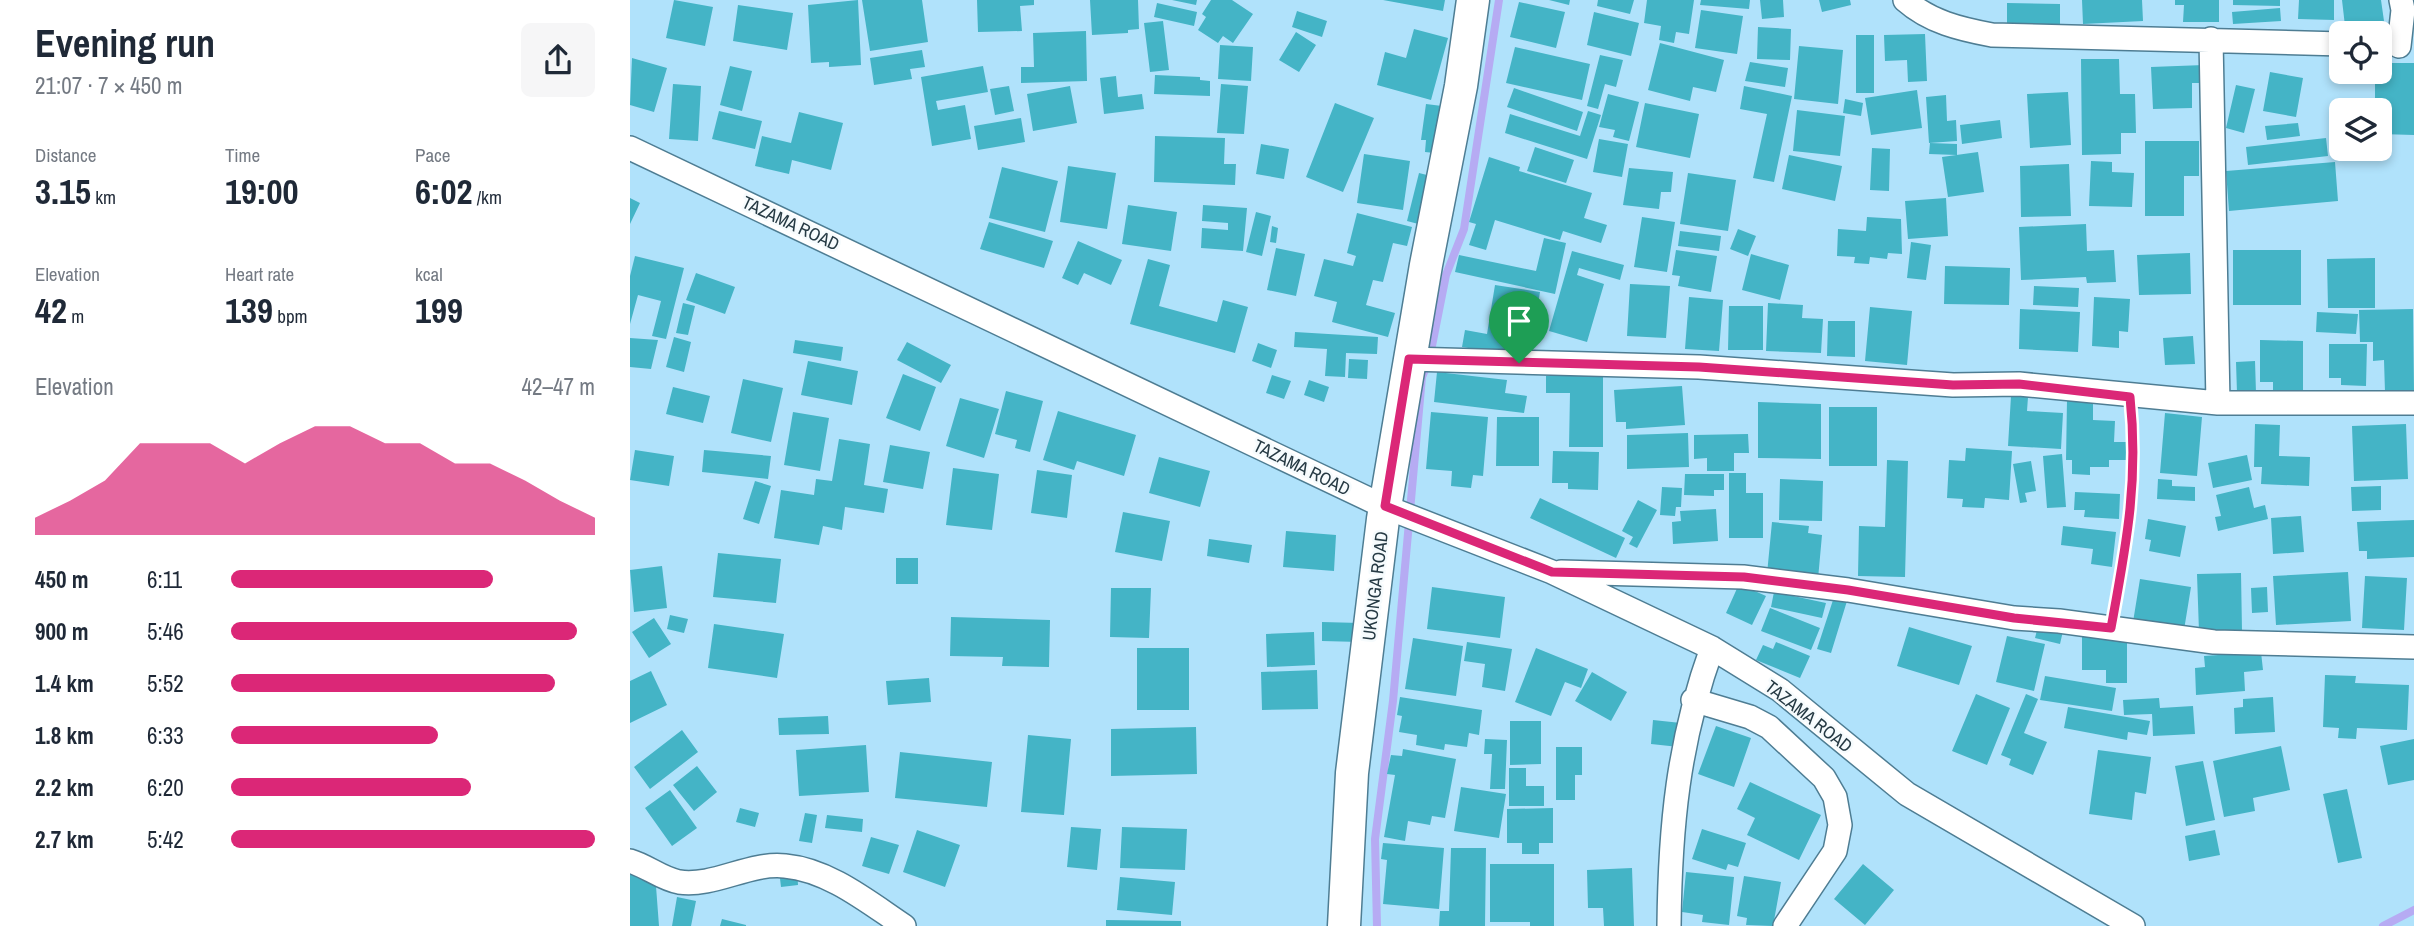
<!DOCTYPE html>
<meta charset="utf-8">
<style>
:root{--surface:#fff;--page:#f6f6f7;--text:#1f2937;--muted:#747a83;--accent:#db2777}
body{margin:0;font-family:"Archivo Narrow",sans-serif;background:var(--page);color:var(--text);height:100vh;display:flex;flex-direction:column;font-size:26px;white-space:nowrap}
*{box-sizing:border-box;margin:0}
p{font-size:23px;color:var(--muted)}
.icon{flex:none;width:38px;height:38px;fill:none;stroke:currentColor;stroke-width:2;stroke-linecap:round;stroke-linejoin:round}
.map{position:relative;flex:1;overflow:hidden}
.panel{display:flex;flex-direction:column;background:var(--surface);width:630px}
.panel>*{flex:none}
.controls{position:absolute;left:1699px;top:21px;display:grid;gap:14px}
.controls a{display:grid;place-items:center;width:63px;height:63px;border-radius:10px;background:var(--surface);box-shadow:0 4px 10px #0003;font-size:35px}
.pin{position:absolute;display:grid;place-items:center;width:60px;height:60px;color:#fff;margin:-72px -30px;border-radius:50% 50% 50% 0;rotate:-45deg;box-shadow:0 0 7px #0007}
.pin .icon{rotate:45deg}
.round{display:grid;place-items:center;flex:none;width:74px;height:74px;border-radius:10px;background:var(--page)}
.headline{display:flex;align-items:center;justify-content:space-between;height:119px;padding:0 35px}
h1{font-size:38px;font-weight:700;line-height:52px}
.stats{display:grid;grid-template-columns:repeat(3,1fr);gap:10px;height:119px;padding:7px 35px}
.stats div{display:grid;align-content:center}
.stats b{font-size:35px;font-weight:700}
.stats small{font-size:19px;font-weight:400}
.stats p{font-size:19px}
.chart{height:196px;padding:14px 35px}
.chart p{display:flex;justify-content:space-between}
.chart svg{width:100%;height:126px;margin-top:7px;fill:var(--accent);opacity:.7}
ul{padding:0 35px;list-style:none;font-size:23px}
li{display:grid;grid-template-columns:112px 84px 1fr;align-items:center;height:52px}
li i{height:18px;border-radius:9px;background:var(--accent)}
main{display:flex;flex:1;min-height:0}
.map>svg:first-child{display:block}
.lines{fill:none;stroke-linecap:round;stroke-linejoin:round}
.stream{stroke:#b6abf3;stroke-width:8}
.building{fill:#44b4c6}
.street-casing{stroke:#4e7d93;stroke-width:26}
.secondary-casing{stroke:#4e7d93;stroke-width:35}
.path{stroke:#6c90a1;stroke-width:4.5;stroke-dasharray:3.5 3.5;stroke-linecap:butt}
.street{stroke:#fff;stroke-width:23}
.secondary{stroke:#fff;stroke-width:32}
.route-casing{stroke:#fff;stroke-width:14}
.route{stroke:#db2777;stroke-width:9}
.labels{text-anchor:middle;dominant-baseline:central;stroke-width:5;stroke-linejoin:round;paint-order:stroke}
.street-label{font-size:18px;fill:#263a44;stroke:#f6fbfd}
</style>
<main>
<section class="panel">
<div class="headline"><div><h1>Evening run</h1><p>21:07 · 7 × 450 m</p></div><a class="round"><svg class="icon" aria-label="share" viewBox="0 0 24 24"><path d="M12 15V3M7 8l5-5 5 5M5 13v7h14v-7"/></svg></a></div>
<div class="stats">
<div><p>Distance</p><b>3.15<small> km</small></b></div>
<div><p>Time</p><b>19:00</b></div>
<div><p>Pace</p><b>6:02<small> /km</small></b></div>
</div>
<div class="stats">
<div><p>Elevation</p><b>42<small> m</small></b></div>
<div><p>Heart rate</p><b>139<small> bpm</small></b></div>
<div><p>kcal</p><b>199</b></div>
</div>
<div class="chart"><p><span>Elevation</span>42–47 m</p>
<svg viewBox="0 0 160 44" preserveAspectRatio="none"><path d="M0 44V38L10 32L20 25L30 12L40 12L50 12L60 19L70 12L80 6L90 6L100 12L110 12L120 19L130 19L140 25L150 32L160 38V44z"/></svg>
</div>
<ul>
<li><b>450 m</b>6:11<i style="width:72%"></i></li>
<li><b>900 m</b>5:46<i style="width:95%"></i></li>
<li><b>1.4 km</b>5:52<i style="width:89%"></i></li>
<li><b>1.8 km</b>6:33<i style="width:57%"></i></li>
<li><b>2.2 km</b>6:20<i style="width:66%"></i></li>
<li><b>2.7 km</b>5:42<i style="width:100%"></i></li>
</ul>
</section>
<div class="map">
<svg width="1784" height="926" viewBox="0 0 1784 926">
<rect width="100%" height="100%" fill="#b0e2fb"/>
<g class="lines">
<path class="stream" d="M747 926 745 839 763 701 792 377 799 361 816 275 834 229 869 0
M1753 926 1784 910"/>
</g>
<path class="building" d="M44 0 83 7 75 46 36 38Z
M228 0 231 65 199 67V62L181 63 178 5Z
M232 0H292L298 42 240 51Z
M347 0H404V5L390 6 392 31 348 32Z
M460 0H508L509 29 498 30V33L462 35Z
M542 0H567L566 5Z
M581 0H602L623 14 603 43 593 36 588 43 568 30 576 17 572 14Z
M753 0H815L813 11Z
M919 0H940L939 5Z
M968 0H1004L1000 14 967 6Z
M1017 0H1064L1059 34 1046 32 1044 43 1029 40 1031 26 1014 23Z
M1071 0H1120L1119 9 1070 5Z
M1130 0H1153L1154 17 1132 19Z
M1189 0H1220L1221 5 1192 12Z
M1452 0H1512L1513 21 1453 24Z
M1545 0H1589V22H1553L1554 5H1545Z
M1603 0H1650V6L1603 5Z
M1669 0H1704V20L1668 19Z
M1712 0H1751L1754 21 1715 26Z
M889 2 935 12 926 48 880 37Z
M527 3 567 12 564 26 524 17Z
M1377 3 1430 4V28L1377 27Z
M108 5 163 13 157 50 103 41Z
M1650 8 1651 21 1603 24 1602 12Z
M1071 10 1113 16 1107 54 1065 48Z
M667 11 697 21 692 37 662 27Z
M964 12 1009 23 1001 56 957 45Z
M533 21 539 70 520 72 514 23Z
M1128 27 1161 29 1160 60 1127 59Z
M784 29 818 38 801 100 747 85 755 52 776 58Z
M456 31 457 81 391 83V67H404L403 33Z
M666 32 686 45 669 72 649 60Z
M1295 34 1297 81 1278 82 1277 60 1255 61 1254 35Z
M1226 35H1244V93H1226Z
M1030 43 1094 60 1086 92 1063 87 1060 101 1018 90Z
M590 45 623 47 621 81 588 79Z
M1169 46 1213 50 1208 104 1164 99Z
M885 47 960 64 952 100 876 83Z
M292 50 295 67 280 69 282 79 244 85 240 58Z
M970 55 993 60 986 87 975 84 968 109 957 106Z
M2 58 37 68 24 112 0 105Z
M1451 59H1489L1490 94H1505L1506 133H1491V154L1452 155Z
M1120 62 1158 68 1155 87 1115 81Z
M1750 63H1784V135L1750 134V110H1745V72H1750Z
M1574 65 1575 83H1562V108L1523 109 1521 67Z
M100 66 122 71 112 111 90 105Z
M353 66 358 92 306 101 308 110 335 105 341 139 302 146 291 77Z
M1640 72 1673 78 1666 117 1633 111Z
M525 75 570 77V80L580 81V96L524 94Z
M486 76 488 97 512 94 514 109 474 114 470 78Z
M43 84 71 86 68 141 39 139Z
M591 84 618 86 614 134 587 133Z
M1606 85 1625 89 1614 133 1596 128Z
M379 86 384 111 365 115 360 89Z
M440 86 447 123 403 131 397 94Z
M1114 86 1162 96 1144 182 1123 178 1137 114 1110 109Z
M884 88 953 112 947 131 877 107Z
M1287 90 1292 128 1241 135 1235 98Z
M1438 92 1441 145 1400 148 1397 94Z
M978 94 1009 102 999 141 983 137 985 130 969 127Z
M1316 95 1317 121 1326 120 1327 141 1299 143 1296 97Z
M1215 99 1233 103 1231 116 1213 113Z
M705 103 744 118 713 192 676 177Z
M1015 103 1069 114 1060 158 1006 147Z
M796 104 820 107 814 154 795 152 796 140H791Z
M1167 110 1215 116 1210 156 1163 151Z
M89 111 132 121 125 149 82 139Z
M958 111 971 115 957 159 875 133 880 114 950 136Z
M169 112 213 123 201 170 162 160 159 174 125 166 132 136 161 143Z
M391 118 395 142 348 150 344 126Z
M1370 120 1372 138 1332 144 1330 125Z
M1668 123 1670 136 1637 140 1635 126Z
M525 136 595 138 594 164H606L605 185 524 182Z
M1696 138 1698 156 1618 165 1616 147Z
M969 139 998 144 992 177 963 172Z
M1515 141H1569V176H1554V216H1515Z
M1300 143 1327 144V155L1299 154Z
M631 144 659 149 654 179 626 174Z
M905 147 944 160 936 183 897 171Z
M1242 148 1260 149 1259 191 1240 190Z
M1348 152 1354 192 1318 197 1312 157Z
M734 154 780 161 773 210 727 203Z
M1159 155 1212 166 1205 201 1152 189Z
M859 157 890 167 889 171 962 193 954 218 977 225 971 243 933 231 930 240 865 220 856 250 839 245 846 224 839 222Z
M1461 161 1482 162V172L1504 173 1502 207 1459 206Z
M1705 162 1708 201 1599 211 1596 171Z
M1439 164 1441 216 1391 217 1390 166Z
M438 166 486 173 477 229 430 222Z
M372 167 428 181 415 232 359 218Z
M999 168 1043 172 1041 192H1031L1029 209 993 205Z
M789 173 809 178 796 226 777 221Z
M1058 173 1106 180 1098 231 1050 224Z
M0 198 10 203 0 224Z
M1316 198 1318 236 1278 239 1275 201Z
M498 205 547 212 541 251 492 244Z
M573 205 617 208 613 251 571 248 572 228 598 230V223L572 221Z
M626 212 641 216 632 256 616 252Z
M727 213 782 227 777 246 763 243 753 282 743 280 736 305 765 313 758 337 702 322 707 302 684 296 694 259 723 266 726 256 717 253Z
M1012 217 1045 222 1037 272 1004 267Z
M1237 217 1271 219 1272 254 1258 253 1257 259 1240 257 1239 264 1224 263 1225 257 1207 256 1208 229 1236 231Z
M359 222 423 241 414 268 350 249Z
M1456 224 1457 251 1484 250 1486 282 1457 283 1456 277 1391 280 1389 227Z
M642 226 648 228 646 243 640 242Z
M1108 229 1126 236 1118 256 1100 249Z
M1050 231 1091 236 1089 251 1048 246Z
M914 238 936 243 925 294 825 272 829 255 906 271Z
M448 241 492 260 481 285 454 273 448 285 432 278Z
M1281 242 1301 245 1296 280 1277 278Z
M646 248 675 254 666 296 637 290Z
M1046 250 1087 256 1081 292 1048 286 1050 276 1042 275Z
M1603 250H1671V305H1603Z
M942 251 994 265 990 280 949 268 947 275 974 284 957 342 919 331Z
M1560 253 1561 294 1509 295 1507 255Z
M1121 254 1159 265 1150 300 1112 290Z
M5 256 54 268 36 339 22 336 31 301 8 295 0 324V276Z
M1745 258V308H1698L1697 259Z
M518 259 540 265 529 306 587 322 593 300 618 307 605 353 500 324Z
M1315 266 1380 268 1379 305 1314 304Z
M66 273 105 287 95 314 56 300Z
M1000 284 1040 286 1036 338 997 336Z
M865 285 910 292 902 344 879 341 877 354 832 347 835 330 857 334Z
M1404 286 1449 288 1448 307 1403 305Z
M1059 297 1093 300 1089 351 1055 349Z
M1464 297 1500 299 1498 332 1489 331V348L1462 346Z
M53 303 65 306 58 335 46 333Z
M1138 303 1173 305 1172 318 1193 319 1191 353 1136 351Z
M1099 306H1133V350H1098Z
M1240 307 1282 311 1277 365 1235 361Z
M1390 309 1450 312 1448 352 1389 349Z
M1783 309 1784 392H1755L1754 360 1743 361V342H1730L1729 310Z
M1687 312 1728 314 1726 334 1686 332Z
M1198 321H1225V357L1197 356Z
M665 332 748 337 747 354 716 353 715 377 695 376 697 349 664 347Z
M1563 336 1565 364 1535 365 1533 338Z
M44 337 61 342 54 372 36 367Z
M0 338 28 340 21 369 0 367Z
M165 340 213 347 211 361 163 353Z
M1630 340 1673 341V392H1643V382H1630Z
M277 342 321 365 311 383 267 360Z
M628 343 647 350 641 368 622 361Z
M1699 344H1737L1736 386 1711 385V378H1699Z
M719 359 738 360 737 379 718 378Z
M178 361 228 371 222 405 171 395Z
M1625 361 1626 393H1607L1606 362Z
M807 372 877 380 875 393 897 396 894 413 804 402Z
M273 374 306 387 290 431 256 418Z
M642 375 661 381 654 399 636 393Z
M916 376H973V447H939L940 393H916Z
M113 379 153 388 141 442 101 433Z
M679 380 699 387 694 402 674 395Z
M1052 386 1055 425 996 429V422H986L984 390Z
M43 387 80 396 73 423 36 414Z
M376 391 413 401 400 452 385 448 387 440 365 434Z
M1381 396 1398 397 1397 411 1433 413 1431 449 1378 446Z
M330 398 369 409 354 458 316 446Z
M1437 400 1463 401V420L1485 421 1484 442H1503L1502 460H1479V467H1460V475L1442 474V460H1436Z
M1128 402 1191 404V459L1128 458Z
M1199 407H1247V466H1199Z
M428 411 506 435 494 476 447 461 444 470 413 460Z
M163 412 199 418 190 471 154 465Z
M801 412 858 417 853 476 843 475 841 488 821 486 822 471 796 469Z
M1535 413 1572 417 1567 476 1530 473Z
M867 417H909V466H866Z
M1625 424 1650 425 1649 456 1680 457 1679 486 1631 484 1632 467H1624Z
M1776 424 1778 479 1724 481 1722 426Z
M1058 433 1059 467 997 469V435Z
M1118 434 1119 453H1104V471H1077V458L1064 459V435Z
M209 439 240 444 234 485 258 489 254 513 215 507 212 530 193 526 189 545 144 538 151 490 184 495 186 479 202 481Z
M260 445 300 452 293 489 253 482Z
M1336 448 1382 451 1379 500 1355 498 1354 508 1332 507 1333 499 1317 498 1319 460 1335 461Z
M5 450 44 456 39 486 0 480Z
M74 450 141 456 138 479 72 472Z
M923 451 969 452 968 490 938 489V483H922Z
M1432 454 1436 507 1417 508 1413 456Z
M1617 455 1622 480 1583 488 1578 463Z
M529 457 580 471 570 507 519 493Z
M1257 460 1278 461 1275 577 1228 576 1229 526 1255 527Z
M1401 461 1406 491 1395 493 1397 502 1390 503 1383 464Z
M323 468 369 474 362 530 316 525Z
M407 470 442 475 437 518 401 513Z
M1099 473H1116V493H1133V538H1099Z
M1055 474H1094V490H1084V496L1054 495Z
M1150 479 1193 481 1192 521 1149 520Z
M1528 479 1542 480V486L1565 487V501L1527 499Z
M125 481 141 486 129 524 113 519Z
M1751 486V510L1722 511 1721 487Z
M1032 487 1052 488 1051 507H1046L1045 516 1030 515Z
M1619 487 1624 508 1635 505 1638 519 1588 531 1585 517 1591 516 1586 495Z
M1445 492 1490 494 1489 519 1454 517 1455 510H1444Z
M910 498 995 538 986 558 900 518Z
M1008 500 1027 510 1007 548 999 544 1003 537 992 531Z
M1086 509 1088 541 1043 544 1042 522 1051 521 1050 511Z
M493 512 540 521 532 561 485 552Z
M1671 516 1674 552 1643 554 1641 518Z
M1518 519 1556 526 1550 557 1519 551 1521 540 1515 539Z
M1784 520V557L1737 559V551H1729L1727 522Z
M1142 522 1179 526 1178 533 1192 535 1188 579 1137 574Z
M1433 526 1486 532 1482 567 1461 564 1463 549 1431 545Z
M656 531 706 535 704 571 653 567Z
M579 539 622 545 619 563 577 556Z
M88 553 151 559 146 603 83 597Z
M266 558H288V584H266Z
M32 566 37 608 4 612 0 570Z
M1718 572 1721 621 1646 625 1643 576Z
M1611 573 1612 631 1569 632 1567 574Z
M1735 576 1777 578 1774 630 1732 628Z
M1510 579 1561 587 1554 630 1503 622Z
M1109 584 1136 596 1122 625 1096 613Z
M802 587 875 597 870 638 797 629Z
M1637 587 1638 612 1622 613 1621 588Z
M481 588H521L519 638 480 637Z
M1144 592 1196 603 1192 618 1141 607Z
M1204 597 1217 601 1201 653 1187 649Z
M1140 608 1190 628 1181 650 1131 631Z
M40 615 58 619 54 633 37 629Z
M321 617 420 620 419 667 372 666 373 657 320 656Z
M24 618 41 644 19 658 2 632Z
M692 622 730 623V642L692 641Z
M84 624 154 634 147 678 78 668Z
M1408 626 1433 631 1430 644 1405 638Z
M1279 627 1342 646 1329 685 1267 666Z
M684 632 685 665 637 667 636 634Z
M1452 634 1497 635V683H1476V670H1452Z
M1377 636 1415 644 1404 691 1366 682Z
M783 638 833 646 826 696 775 689Z
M837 642 882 649 875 691 852 687 855 664 834 661Z
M1146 642 1180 656 1170 678 1126 660 1133 645 1143 649Z
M507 648H559V710H507Z
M906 648 958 669 951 688 935 682 921 716 885 702Z
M1631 652 1633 670 1614 672 1615 691 1566 695 1565 668 1575 667 1574 656Z
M687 670 688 709 632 710 631 672Z
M21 671 37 705 0 723V681Z
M962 672 997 692 981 721 945 701Z
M1695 675 1726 676 1725 683 1779 685 1777 730 1727 728 1726 739 1708 738 1709 728 1693 727Z
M1415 676 1486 688 1482 711 1410 700Z
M299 678 301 702 258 705 256 681Z
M1346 694 1380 708 1357 765 1322 751Z
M1396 694 1408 699 1394 733 1417 742 1403 775 1379 765 1381 759 1371 755Z
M770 697 852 710 849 735 839 733 837 747 815 744 814 750 786 745 787 735 769 732 772 716 767 715Z
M1643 697 1645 732 1605 734 1604 708 1613 707V699Z
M1529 698 1530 708 1563 706 1565 734 1523 736 1522 714 1494 715 1493 700Z
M1438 707 1520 721 1517 735 1498 732 1497 740 1434 728Z
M198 716 199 734 149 735 148 718Z
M1023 720 1051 723 1049 747 1021 744Z
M880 721H911V764L880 765Z
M1086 726 1121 738 1104 787 1068 774Z
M566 727 567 774 481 776V729Z
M52 730 68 752 20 789 4 767Z
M398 735 441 739 434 815 391 812Z
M855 739 877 740 875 789H860L862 754H854Z
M1784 739V780L1758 785 1750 746Z
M236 745 239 792 169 796 166 750Z
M1651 746 1660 790 1623 798 1625 811 1594 817 1583 761Z
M926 747H952V775H945V800H926Z
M773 749 826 759 815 818 802 816 800 825 778 821 775 841 754 837 765 775 757 774 761 755 772 756Z
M1468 750 1521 757 1516 794 1505 792 1502 820 1459 814Z
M270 752 362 762 357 807 265 798Z
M1573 761 1585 820 1556 826 1545 766Z
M67 766 87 792 64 811 43 785Z
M879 768H896V786H914V806H879Z
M1120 782 1191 815 1169 860 1117 835 1125 818 1107 809Z
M831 787 876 794 869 838 824 831Z
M1717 789 1732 858 1708 863 1693 794Z
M40 790 67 828 42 846 15 808Z
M110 808 129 813 125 827 106 822Z
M923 808V843H909V854H892V843H877V809Z
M175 813 187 815 182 843 169 841Z
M197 815 233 819 232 832 195 828Z
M441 827 471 829 467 870 437 867Z
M492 827 557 829 555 870 490 868Z
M1072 829 1116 843 1108 867 1098 864 1096 870 1062 859Z
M287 830 330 845 315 887 273 872Z
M1585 830 1590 855 1559 861 1555 836Z
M241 837 269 845 259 874 232 866Z
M753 843 814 848 809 909 753 904 757 860 751 859Z
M821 848H856L855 926H809L810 911H819Z
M860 864H924V926H900V922H860Z
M1233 864 1264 890 1235 925 1204 899Z
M1002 868 1004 926H974L973 908H958L957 870Z
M167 869 168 885 151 887 149 870Z
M1056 872 1104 877 1099 925 1072 922 1073 915 1052 912Z
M25 873 29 926H0V875Z
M1114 876 1151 882 1143 926 1116 925 1117 918 1107 916Z
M490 877 545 882 542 915 487 910Z
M47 897 66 901 61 926H42Z
M92 919 116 925V926H90Z
M476 920 551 921V926H476Z"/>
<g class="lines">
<g class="street-casing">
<path id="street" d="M1275 0C1300 22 1330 29 1362 35L1712 44
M1581 39 1588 403
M1769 46 1773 10 1771 0
M0 148 753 506 922 572 1082 648 1150 690 1277 794 1503 926
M779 359 1069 367 1323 385 1389 384 1588 403H1784
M931 572 1113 577 1218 590 1384 618 1429 621 1584 642 1784 647
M1063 700 1120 717 1139 727 1194 778 1205 797 1210 825 1205 851 1155 926
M0 861C17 866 32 879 49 882 85 887 119 862 155 866 199 870 238 902 274 926
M1039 926C1040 827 1048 742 1082 648"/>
</g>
<g class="secondary-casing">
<path id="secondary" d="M714 926 722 773 753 519 796 265 831 86 843 0"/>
</g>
<path class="path" d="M1485 604C1497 542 1509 482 1502 419"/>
<use href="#street" class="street"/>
<use href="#secondary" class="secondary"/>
</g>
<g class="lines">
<g class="route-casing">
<path id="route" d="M779 359 1069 367 1323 385 1389 384 1500 397C1509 482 1496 546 1481 628L1384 618 1218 590 1114 577 922 572 755 506Z"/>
</g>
<use href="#route" class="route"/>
</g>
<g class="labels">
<g class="street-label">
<text transform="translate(161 223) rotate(25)">TAZAMA ROAD</text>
<text transform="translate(672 467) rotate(26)">TAZAMA ROAD</text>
<text transform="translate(745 586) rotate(-83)">UKONGA ROAD</text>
<text transform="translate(1179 716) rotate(38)">TAZAMA ROAD</text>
</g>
</g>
</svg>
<div class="controls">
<a><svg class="icon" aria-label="locate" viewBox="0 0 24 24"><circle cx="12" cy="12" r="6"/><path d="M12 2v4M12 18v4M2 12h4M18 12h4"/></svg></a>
<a><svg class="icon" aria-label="layers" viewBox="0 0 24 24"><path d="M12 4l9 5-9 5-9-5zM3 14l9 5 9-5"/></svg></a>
</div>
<div class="pin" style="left:889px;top:363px;background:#1e9e55"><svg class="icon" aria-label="arrive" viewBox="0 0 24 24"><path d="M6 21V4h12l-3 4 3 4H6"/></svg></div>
</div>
</main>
